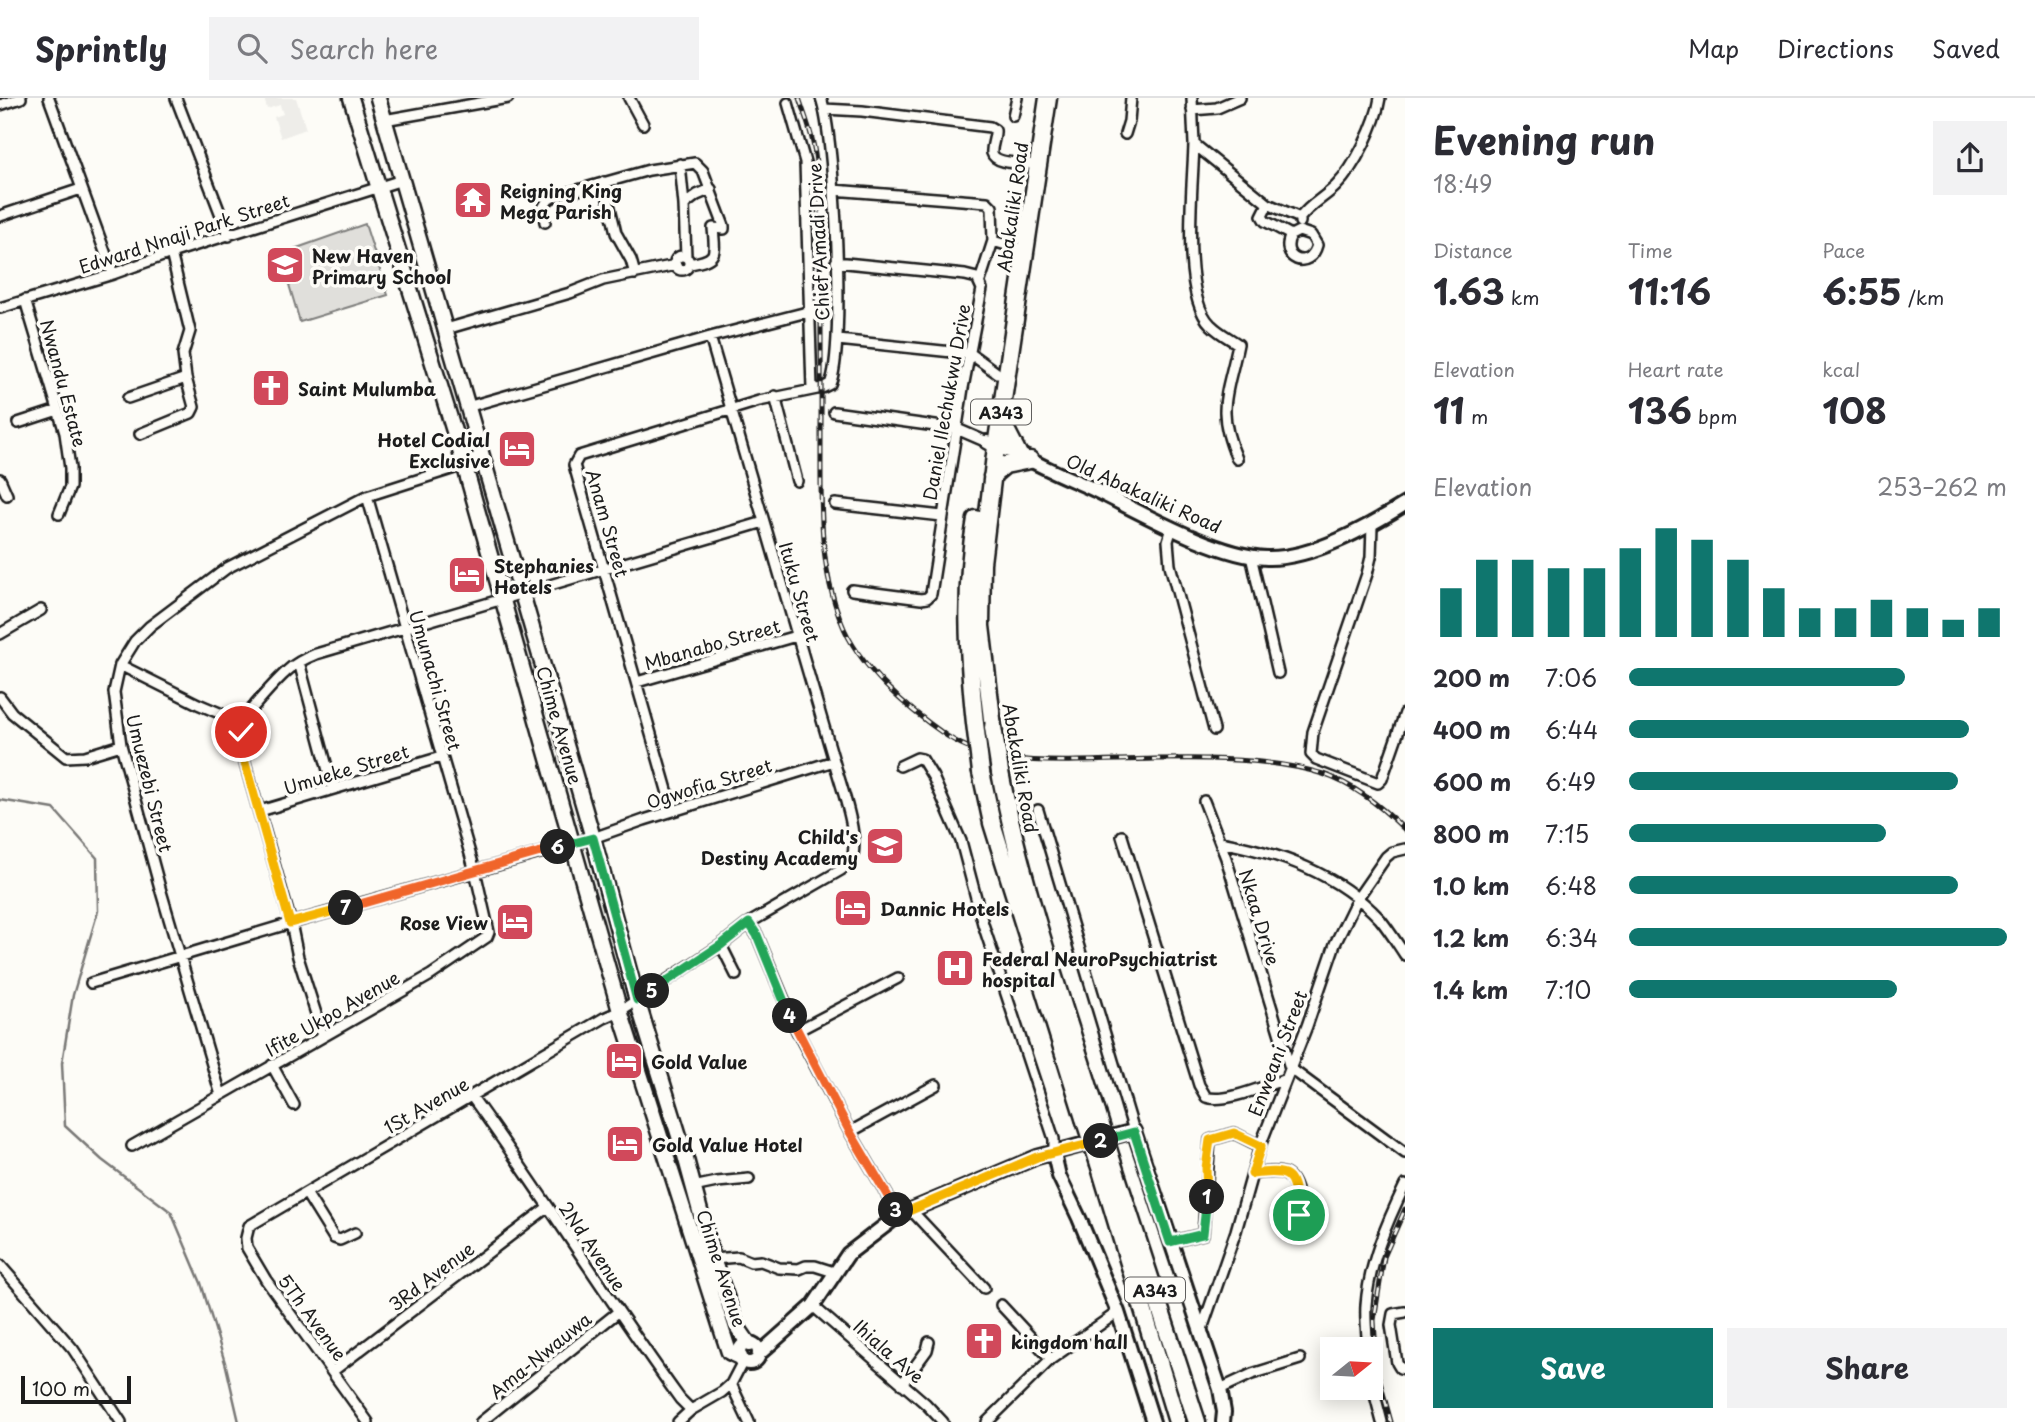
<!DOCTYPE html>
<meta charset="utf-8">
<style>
:root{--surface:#fff;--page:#f2f2f3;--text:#2b2b33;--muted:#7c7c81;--line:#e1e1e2;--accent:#0f766e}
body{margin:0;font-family:"Playpen Sans",sans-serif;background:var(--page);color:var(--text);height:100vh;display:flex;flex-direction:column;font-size:26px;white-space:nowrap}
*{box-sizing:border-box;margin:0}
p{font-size:23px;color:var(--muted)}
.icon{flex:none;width:38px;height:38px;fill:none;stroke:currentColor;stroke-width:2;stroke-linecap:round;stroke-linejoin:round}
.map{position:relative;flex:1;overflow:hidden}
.panel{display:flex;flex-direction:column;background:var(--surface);width:630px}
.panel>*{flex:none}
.needle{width:46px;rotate:72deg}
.buttons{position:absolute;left:1320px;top:1239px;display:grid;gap:14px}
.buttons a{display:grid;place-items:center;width:63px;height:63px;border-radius:0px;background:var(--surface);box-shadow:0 4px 18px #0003;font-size:35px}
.scale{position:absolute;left:21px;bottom:18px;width:110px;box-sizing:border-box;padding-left:7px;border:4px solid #1c1c1c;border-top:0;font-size:19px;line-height:24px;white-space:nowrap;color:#1c1c1c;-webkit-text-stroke:5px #fdfcf7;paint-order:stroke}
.pin{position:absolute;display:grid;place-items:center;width:60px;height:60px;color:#fff;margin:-30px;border:4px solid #fff;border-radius:50%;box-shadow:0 2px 7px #0007}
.km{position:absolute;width:35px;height:35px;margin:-18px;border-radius:50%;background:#222;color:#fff;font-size:19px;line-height:35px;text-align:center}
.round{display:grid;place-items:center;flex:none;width:74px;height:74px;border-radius:0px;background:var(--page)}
.summary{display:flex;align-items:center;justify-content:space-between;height:119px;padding:0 28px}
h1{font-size:38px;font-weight:700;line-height:52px}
.stats{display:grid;grid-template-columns:repeat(3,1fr);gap:10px;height:119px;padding:7px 28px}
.stats div{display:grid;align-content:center}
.stats b{font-size:35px;font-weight:700}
.stats small{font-size:19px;font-weight:400}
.stats p{font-size:19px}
.chart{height:196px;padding:14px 28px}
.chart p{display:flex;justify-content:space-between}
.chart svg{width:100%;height:126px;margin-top:7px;stroke:var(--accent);stroke-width:6}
.cta{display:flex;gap:14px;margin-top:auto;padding:14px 28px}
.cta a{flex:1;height:80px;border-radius:0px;background:var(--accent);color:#fff;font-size:28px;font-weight:700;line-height:80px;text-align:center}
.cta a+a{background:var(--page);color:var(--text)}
ul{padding:0 28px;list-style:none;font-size:23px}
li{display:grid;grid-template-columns:112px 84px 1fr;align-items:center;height:52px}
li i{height:18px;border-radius:9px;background:var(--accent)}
header{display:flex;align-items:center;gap:42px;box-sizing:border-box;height:98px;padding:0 35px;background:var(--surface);border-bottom:2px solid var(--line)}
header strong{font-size:33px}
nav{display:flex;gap:38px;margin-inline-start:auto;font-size:24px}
.search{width:490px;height:63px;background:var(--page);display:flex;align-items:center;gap:18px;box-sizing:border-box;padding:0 24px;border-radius:0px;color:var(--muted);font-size:26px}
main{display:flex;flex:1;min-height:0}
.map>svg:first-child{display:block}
.built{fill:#eeede9}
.garden{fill:#e0dfdb;stroke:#7e7e7c;stroke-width:2}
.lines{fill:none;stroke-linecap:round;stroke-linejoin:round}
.stream{stroke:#797876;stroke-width:2.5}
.street-casing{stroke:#1c1c1c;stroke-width:14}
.secondary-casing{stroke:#1c1c1c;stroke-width:18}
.primary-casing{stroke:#1c1c1c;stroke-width:19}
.highway-casing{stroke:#1c1c1c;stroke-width:21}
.street{stroke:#fdfcf7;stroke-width:9}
.secondary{stroke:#fdfcf7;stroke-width:12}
.primary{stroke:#fdfcf7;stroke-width:14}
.highway{stroke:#fdfcf7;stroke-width:16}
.rail-casing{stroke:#1c1c1c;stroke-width:5}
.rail{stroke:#fdfcf7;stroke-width:2.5;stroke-dasharray:8;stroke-linecap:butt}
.highway-bridge-casing{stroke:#1c1c1c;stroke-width:21;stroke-linecap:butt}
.highway-bridge{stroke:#fdfcf7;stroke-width:16}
.split-1-casing{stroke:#fff;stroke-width:14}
.split-2-casing{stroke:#fff;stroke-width:14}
.split-3-casing{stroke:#fff;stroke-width:14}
.split-4-casing{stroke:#fff;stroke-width:14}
.split-5-casing{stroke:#fff;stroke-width:14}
.split-6-casing{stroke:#fff;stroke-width:14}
.split-7-casing{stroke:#fff;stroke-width:14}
.split-8-casing{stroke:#fff;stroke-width:14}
.split-1{stroke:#f5b400;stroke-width:9}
.split-2{stroke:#22a559;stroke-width:9}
.split-3{stroke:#f5b400;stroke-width:9}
.split-4{stroke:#f0652b;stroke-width:9}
.split-5{stroke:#22a559;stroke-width:9}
.split-6{stroke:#22a559;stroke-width:9}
.split-7{stroke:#f0652b;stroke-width:9}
.split-8{stroke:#f5b400;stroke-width:9}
.labels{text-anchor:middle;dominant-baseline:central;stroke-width:7;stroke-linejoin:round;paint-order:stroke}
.shield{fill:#fdfcf7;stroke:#605f5e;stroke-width:2}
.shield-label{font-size:16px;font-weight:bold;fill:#1c1c1c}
.poi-label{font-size:18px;font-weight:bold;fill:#1c1c1c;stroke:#fdfcf7;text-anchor:start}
.street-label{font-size:18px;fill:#1c1c1c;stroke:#fdfcf7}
</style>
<header>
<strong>Sprintly</strong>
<div class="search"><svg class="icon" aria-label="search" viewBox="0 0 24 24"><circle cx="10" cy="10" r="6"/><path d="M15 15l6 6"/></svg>Search here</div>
<nav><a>Map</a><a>Directions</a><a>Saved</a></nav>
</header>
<main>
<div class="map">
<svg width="1405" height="1324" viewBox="0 0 1405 1324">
<rect width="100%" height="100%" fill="#fdfcf7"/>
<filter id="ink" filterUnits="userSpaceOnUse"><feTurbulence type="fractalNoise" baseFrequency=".0143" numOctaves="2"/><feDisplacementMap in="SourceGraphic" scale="14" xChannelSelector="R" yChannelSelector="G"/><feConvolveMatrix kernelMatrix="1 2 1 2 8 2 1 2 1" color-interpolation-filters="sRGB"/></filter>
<g filter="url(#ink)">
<path class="built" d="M264 0H296L306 31 281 40 274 19 283 16 280 7 267 11Z"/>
<path class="garden" d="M365 126 388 197 300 224 280 156Z"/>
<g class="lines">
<path class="stream" d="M0 702 54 711 97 760 98 813 73 897 62 965 65 1028 102 1062 171 1114 201 1185 226 1268 239 1324"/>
<g class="street-casing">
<path id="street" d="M49 0 113 176
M176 0 229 138
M629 0 643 26
M1192 0 1194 46 1268 106 1262 118 1265 123 1291 137 1299 133 1311 137 1317 147C1310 174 1278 161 1291 137
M788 5 805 64 812 291
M0 7 21 0
M824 11 862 13 990 29 995 32C996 40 991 47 992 55 995 66 1020 65 1029 66
M1192 12 1217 10 1240 0
M1013 18 1017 0
M384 22 508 0
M1125 36 1129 23 1131 0
M1194 46C1193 88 1180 198 1211 227 1219 235 1229 240 1238 246 1228 296 1215 310 1237 361
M680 66 684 107 686 159
M604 84 616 135 631 162 635 176
M833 92 987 104 992 109 993 143 1016 150
M1268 106 1300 120V124
M684 107 697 97 711 91
M0 118 81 91
M1300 120C1310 106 1324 100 1336 88 1355 69 1376 26 1380 0
M545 124 543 110 548 102 553 99 649 72 695 65 703 73 724 128V131L713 130C715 156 719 161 689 166
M675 165a7 7 0 1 1 14 0a7 7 0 1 1-14 0Z
M836 164 965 177 977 180 982 191 963 290 931 496 927 500 921 501 852 492
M980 183 993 143
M25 202 65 335 70 370V389L59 416
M0 210 113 176 171 155 402 82
M446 231 570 195 603 182 676 167
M838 242 971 256 997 275
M775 298 797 383
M128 300 186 280
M467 309 710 239 811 213
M834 314 957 331 987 344
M18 325 58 312
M140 336 191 315 194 309 186 280 183 256 190 233 171 155
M0 381 7 397
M835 406 942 418
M1372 427 1371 459 1367 476 1313 634 1311 656 1316 661 1378 685 1382 681 1405 615
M1172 430 1168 443 1170 467 1214 632
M1251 458 1278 575
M0 536 41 512
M299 564 333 691
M120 567 198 606 243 625
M637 584 796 538
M0 599 12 615 66 659 85 658 121 647
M900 668 917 660 922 661 933 679 961 743 983 826 1054 1041V1056
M1204 703 1226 760 1290 970 1405 1055
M1038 712 1134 1033
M260 713 441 659
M673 713 574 367 579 358 759 303 822 290 830 286C846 251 835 38 821 0
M1122 738 1199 987 1206 999C1225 1006 1266 987 1286 981
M1220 744C1280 755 1337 775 1380 821 1389 832 1397 845 1405 857
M749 825 757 837 797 933 850 1034 899 1117
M721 847 736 877
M91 885 291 825 593 740 644 722 834 663
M797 933 898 880
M323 938 298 859 291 825 243 658C242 647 239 634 243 624 247 614 278 581 287 573 295 565 306 560 316 556L764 424
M272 967 294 1007
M221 997 160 790 121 647 114 594 120 567 135 543 150 528 227 470 367 398 464 367 481 356
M472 999C544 1098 608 1202 680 1301L691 1312
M850 1034 936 987
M132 1048 431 877 487 839 489 834 475 773 367 398
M1252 1076C1279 1073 1293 1069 1298 1101 1299 1110 1298 1116 1302 1123L1317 1128
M693 1089 717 1084 749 1081
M306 1095 334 1140 340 1142 355 1135
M910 1111 984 1190
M1170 1144 1203 1136 1210 1042 1234 1035 1260 1048
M713 1161 739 1159 751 1164 761 1163 779 1170 799 1171 806 1168H815L834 1174
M0 1167 73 1251 121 1324
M1001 1207 1051 1261
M813 1208 926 1306 943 1324
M1405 1214 1393 1216 1391 1227 1397 1265 1400 1270 1405 1271
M1201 1234 1236 1133 1260 1048 1307 928 1335 846 1357 801 1386 759 1392 754 1405 751
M1368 1251C1367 1237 1365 1222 1366 1207 1369 1166 1387 1124 1405 1087
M333 1273 548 1109
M1370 1278 1382 1324
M731 1286 749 1324
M902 1286 927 1252 929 1244
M1220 1291 1252 1276 1300 1261
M368 1324 266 1182 247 1150 246 1140 249 1128 604 920 620 913 721 847 749 825 841 772C846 768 850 766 852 760 860 739 840 685 834 663L710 239
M481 1324 618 1214
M678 1324 691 1312 722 1294 731 1286 743 1263
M987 1324 1051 1261 1118 1214"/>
</g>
<g class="secondary-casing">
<path id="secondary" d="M987 344 996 349 1018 355C1042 370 1069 380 1095 392 1140 414 1218 459 1267 460 1312 461 1368 429 1405 406
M1054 1056 1059 1078 1079 1120 1118 1214 1153 1324
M739 1255a10 10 0 1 1 20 0a10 10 0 1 1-20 0Z
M759 1256 813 1208 848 1156 899 1117 1037 1059 1134 1033 1220 1291 1224 1314 1223 1324"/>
</g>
<g class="primary-casing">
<path id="primary" d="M351 0 462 359 620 913 724 1239 729 1254 740 1259
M378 0 593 740 637 902 684 1054 713 1161 736 1227 749 1246"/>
</g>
<g class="highway-casing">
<path id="highway" d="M1000 320 1018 355
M992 378 1005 367 1030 362
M975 625C968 559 964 487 976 421
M993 629 981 528 982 465 996 349 1048 0
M981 674 992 725 1084 1020
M1000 674C1022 790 1062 902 1097 1015
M1111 1060 1197 1324
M1099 1066 1177 1324"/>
</g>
<use href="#street" class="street"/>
<use href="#secondary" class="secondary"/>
<use href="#primary" class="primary"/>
<use href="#highway" class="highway"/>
<g class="rail-casing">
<path id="rail" d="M799 0C804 15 810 30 813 45 819 71 817 100 819 127 822 201 821 275 821 350 821 408 819 468 841 523 858 569 908 611 947 638 985 663 1034 664 1078 663 1151 662 1254 654 1323 676 1353 686 1383 710 1405 732
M1391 1324 1377 1273 1374 1222 1384 1159 1405 1111"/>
</g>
<use href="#rail" class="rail"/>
<g class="highway-bridge-casing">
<path id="highway-bridge" d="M975 625 981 674
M993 629 1000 674
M1097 1015 1111 1060
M1084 1020 1099 1066"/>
</g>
<use href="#highway-bridge" class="highway-bridge"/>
</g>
</g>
<g class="lines" filter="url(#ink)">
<g class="split-1-casing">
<path id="split-1" d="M1207 1099 1206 1070 1210 1042 1234 1035 1261 1048 1252 1076C1298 1070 1291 1079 1299 1117"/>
</g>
<g class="split-2-casing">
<path id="split-2" d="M1101 1043 1134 1034 1170 1144 1203 1136 1207 1099"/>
</g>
<g class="split-3-casing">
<path id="split-3" d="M896 1112 899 1117 1037 1059 1101 1043"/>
</g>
<g class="split-4-casing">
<path id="split-4" d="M790 918 850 1034 896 1112"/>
</g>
<g class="split-5-casing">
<path id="split-5" d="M652 893 721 847 749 825 757 837 790 918"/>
</g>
<g class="split-6-casing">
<path id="split-6" d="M558 749 593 740 637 902 652 893"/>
</g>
<g class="split-7-casing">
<path id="split-7" d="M346 810 558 749"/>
</g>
<g class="split-8-casing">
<path id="split-8" d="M241 634 243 658 290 825 346 810"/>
</g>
<use href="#split-1" class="split-1"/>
<use href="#split-2" class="split-2"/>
<use href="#split-3" class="split-3"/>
<use href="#split-4" class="split-4"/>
<use href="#split-5" class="split-5"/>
<use href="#split-6" class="split-6"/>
<use href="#split-7" class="split-7"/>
<use href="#split-8" class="split-8"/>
</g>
<defs>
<g id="temple-square" transform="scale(2.0125)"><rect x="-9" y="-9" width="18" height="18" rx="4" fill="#d1495b" stroke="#fdfcf7"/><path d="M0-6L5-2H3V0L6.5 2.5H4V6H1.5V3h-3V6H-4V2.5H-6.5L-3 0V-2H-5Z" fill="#fff"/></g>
<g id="school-square" transform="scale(2.0125)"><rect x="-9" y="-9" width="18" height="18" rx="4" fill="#d1495b" stroke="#fdfcf7"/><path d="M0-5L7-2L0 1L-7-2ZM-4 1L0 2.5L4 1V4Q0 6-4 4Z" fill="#fff"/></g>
<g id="church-square" transform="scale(2.0125)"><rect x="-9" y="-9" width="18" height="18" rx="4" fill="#d1495b" stroke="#fdfcf7"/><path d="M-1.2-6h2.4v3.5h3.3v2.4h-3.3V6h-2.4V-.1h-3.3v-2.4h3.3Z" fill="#fff"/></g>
<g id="hotel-square" transform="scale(2.0125)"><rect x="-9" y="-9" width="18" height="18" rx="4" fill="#d1495b" stroke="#fdfcf7"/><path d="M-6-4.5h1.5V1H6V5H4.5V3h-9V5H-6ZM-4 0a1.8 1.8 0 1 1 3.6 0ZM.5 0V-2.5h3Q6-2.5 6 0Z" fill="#fff"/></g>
<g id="hospital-square" transform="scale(2.0125)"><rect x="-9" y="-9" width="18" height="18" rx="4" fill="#d1495b" stroke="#fdfcf7"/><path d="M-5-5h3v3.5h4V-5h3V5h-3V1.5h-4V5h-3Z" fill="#fff"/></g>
</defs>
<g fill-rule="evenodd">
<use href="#temple-square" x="473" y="102"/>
<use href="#school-square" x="285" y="167"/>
<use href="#church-square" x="271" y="290"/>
<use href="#hotel-square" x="517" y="351"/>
<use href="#hotel-square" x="467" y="477"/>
<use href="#school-square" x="885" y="748"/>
<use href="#hotel-square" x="853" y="810"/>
<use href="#hotel-square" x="515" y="824"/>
<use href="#hospital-square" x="955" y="870"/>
<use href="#hotel-square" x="624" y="963"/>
<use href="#hotel-square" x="625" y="1046"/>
<use href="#church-square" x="984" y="1243"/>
</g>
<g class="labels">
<g class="shield">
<rect x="971" y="301.5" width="60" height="25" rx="5"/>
<rect x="1125" y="1179.5" width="60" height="25" rx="5"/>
</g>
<g class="shield-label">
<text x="1001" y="314">A343</text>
<text x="1155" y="1192">A343</text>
</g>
<g class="poi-label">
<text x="500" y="92">Reigning King<tspan x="500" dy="21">Mega Parish</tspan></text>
<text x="312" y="157">New Haven<tspan x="312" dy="21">Primary School</tspan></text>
<text x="298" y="290">Saint Mulumba</text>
<text x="490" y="341" text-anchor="end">Hotel Codial<tspan x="490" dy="21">Exclusive</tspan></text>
<text x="494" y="467">Stephanies<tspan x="494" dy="21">Hotels</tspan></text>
<text x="858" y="738" text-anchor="end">Child's<tspan x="858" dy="21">Destiny Academy</tspan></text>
<text x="880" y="810">Dannic Hotels</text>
<text x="488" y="824" text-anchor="end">Rose View</text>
<text x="982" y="860">Federal NeuroPsychiatrist<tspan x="982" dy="21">hospital</tspan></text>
<text x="651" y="963">Gold Value</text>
<text x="652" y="1046">Gold Value Hotel</text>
<text x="1011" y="1243">kingdom hall</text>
</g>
<g class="street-label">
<text transform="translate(1012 109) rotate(-82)">Abakaliki Road</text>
<text transform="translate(184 135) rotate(-18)">Edward Nnaji Park Street</text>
<text transform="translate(818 144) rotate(-93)">Chief Amadi Drive</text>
<text transform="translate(64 285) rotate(75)">Nwandu Estate</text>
<text transform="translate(946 304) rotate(-80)">Daniel Ilechukwu Drive</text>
<text transform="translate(1144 395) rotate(24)">Old Abakaliki Road</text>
<text transform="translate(608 425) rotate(74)">Anam Street</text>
<text transform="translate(800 494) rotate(74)">Ituku Street</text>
<text transform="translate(712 546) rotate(-16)">Mbanabo Street</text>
<text transform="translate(436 582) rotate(74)">Umunachi Street</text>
<text transform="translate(560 627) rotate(74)">Chime Avenue</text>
<text transform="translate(1021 670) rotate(80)">Abakaliki Road</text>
<text transform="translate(346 671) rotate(-17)">Umueke Street</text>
<text transform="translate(150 685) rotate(76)">Umuezebi Street</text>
<text transform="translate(709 685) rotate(-17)">Ogwofia Street</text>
<text transform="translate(1260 819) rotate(73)">Nkaa Drive</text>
<text transform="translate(332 915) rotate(-30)">Ifite Ukpo Avenue</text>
<text transform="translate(1277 955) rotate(-69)">Enweani Street</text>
<text transform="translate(426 1007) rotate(-30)">1St Avenue</text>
<text transform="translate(593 1148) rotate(56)">2Nd Avenue</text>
<text transform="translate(722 1170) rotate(72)">Chime Avenue</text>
<text transform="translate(431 1178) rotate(-37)">3Rd Avenue</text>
<text transform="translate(313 1219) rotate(54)">5Th Avenue</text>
<text transform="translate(889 1253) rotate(41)">Ihiala Ave</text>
<text transform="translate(540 1257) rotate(-39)">Ama-Nwauwa</text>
</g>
</g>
</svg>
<div class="buttons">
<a><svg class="needle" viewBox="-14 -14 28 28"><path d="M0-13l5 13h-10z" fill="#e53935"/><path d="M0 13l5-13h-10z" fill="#7c7c81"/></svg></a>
</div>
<div class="scale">100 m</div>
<div class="pin" style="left:1299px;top:1117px;background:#1e9e55"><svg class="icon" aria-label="arrive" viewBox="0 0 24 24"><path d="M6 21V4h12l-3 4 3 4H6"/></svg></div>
<div class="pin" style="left:241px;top:634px;background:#d93025"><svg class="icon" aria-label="check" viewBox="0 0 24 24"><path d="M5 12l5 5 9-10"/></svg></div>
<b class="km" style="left:1207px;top:1099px">1</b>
<b class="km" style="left:1101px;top:1043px">2</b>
<b class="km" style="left:896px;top:1112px">3</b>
<b class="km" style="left:790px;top:918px">4</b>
<b class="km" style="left:652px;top:893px">5</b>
<b class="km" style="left:558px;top:749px">6</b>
<b class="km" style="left:346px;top:810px">7</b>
</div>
<section class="panel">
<div class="summary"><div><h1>Evening run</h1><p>18:49</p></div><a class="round"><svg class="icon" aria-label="share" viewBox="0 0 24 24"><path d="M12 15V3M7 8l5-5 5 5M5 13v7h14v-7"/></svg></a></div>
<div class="stats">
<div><p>Distance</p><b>1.63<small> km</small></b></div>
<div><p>Time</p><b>11:16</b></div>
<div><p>Pace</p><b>6:55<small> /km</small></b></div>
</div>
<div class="stats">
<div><p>Elevation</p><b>11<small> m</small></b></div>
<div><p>Heart rate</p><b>136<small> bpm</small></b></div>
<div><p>kcal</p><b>108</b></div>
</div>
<div class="chart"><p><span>Elevation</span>253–262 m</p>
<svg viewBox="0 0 160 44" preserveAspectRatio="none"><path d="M5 44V27M15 44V17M25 44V17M35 44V20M45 44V20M55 44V13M65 44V6M75 44V10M85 44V17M95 44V27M105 44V34M115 44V34M125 44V31M135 44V34M145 44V38M155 44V34"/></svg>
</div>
<ul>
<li><b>200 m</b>7:06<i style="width:73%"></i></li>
<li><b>400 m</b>6:44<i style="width:90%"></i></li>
<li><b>600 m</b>6:49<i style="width:87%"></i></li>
<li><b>800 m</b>7:15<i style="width:68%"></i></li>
<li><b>1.0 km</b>6:48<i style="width:87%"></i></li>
<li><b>1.2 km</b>6:34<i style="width:100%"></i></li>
<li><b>1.4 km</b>7:10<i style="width:71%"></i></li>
</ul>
<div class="cta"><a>Save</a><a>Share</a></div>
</section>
</main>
